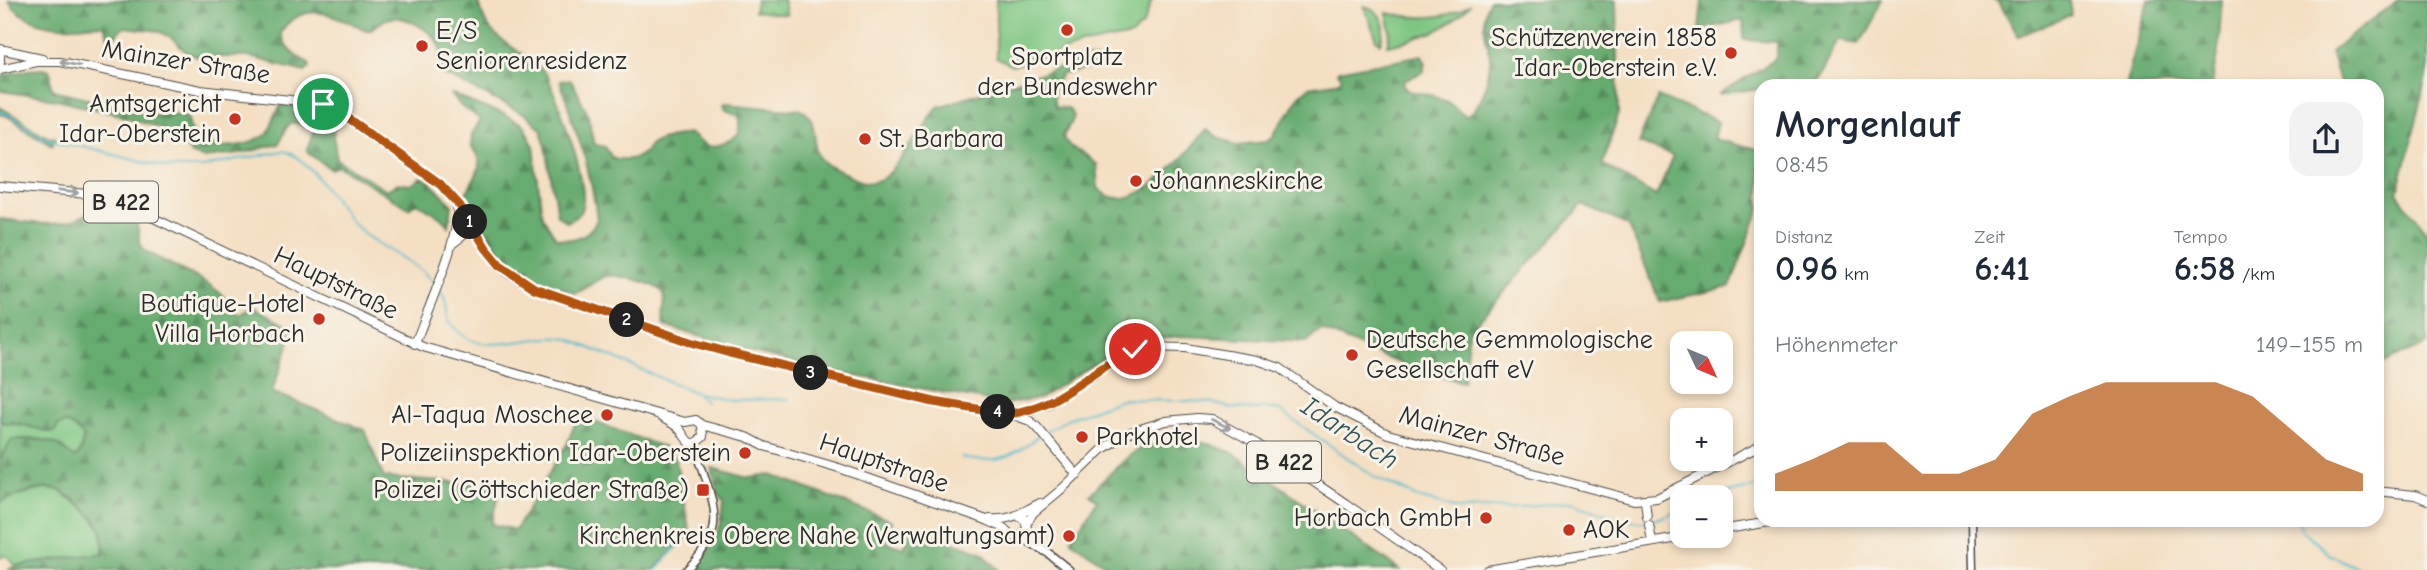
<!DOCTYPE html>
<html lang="de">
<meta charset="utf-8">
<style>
:root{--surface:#fff;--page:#f2f2f3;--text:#1f2937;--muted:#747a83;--accent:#b45309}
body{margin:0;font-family:"Comic Neue",sans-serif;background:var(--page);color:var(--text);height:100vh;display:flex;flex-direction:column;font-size:26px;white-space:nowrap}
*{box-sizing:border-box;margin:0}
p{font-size:23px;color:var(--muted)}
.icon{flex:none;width:38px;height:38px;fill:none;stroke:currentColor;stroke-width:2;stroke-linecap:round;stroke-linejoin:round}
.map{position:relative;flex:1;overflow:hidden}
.sheet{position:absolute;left:1754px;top:79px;width:630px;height:448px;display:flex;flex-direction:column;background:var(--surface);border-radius:21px;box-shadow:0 4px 10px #0003}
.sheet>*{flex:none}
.needle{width:46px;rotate:134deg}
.controls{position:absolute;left:1670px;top:331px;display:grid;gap:14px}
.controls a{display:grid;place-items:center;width:63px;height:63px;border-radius:14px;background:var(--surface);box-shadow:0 4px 10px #0003;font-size:35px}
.pin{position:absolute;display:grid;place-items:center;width:60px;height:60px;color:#fff;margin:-30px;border:4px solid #fff;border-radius:50%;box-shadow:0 2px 7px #0007}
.km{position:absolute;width:35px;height:35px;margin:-18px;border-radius:50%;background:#222;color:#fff;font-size:19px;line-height:35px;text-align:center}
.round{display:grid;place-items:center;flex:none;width:74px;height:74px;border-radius:21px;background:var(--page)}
.overview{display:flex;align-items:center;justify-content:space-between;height:119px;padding:0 21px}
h1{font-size:38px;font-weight:700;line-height:52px}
.figures{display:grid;grid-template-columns:repeat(3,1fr);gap:10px;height:119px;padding:7px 21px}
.figures div{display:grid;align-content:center}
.figures b{font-size:35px;font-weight:700}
.figures small{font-size:19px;font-weight:400}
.figures p{font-size:19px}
.chart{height:196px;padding:14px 21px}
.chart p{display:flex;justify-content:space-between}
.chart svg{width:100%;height:126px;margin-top:7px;fill:var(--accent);opacity:.7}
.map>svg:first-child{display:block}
.green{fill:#7ec682;stroke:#547856;stroke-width:2}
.forest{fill:url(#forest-firs);stroke:#486b4e;stroke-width:2}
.park{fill:url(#park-dots);stroke:#547856;stroke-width:2}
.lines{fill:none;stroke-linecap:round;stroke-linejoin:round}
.stream{stroke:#50bbcc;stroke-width:2}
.tertiary-casing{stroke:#494642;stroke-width:9}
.secondary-casing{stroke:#494642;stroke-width:10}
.primary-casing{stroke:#494642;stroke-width:10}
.tertiary{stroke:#fff;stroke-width:6}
.secondary{stroke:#fff;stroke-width:7}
.primary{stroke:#fff;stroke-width:8}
.oneway{stroke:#a0a0a0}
.route-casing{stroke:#fff;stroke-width:14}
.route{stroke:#b45309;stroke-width:9}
.poi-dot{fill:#c8321e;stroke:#f7f3e8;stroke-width:2.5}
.labels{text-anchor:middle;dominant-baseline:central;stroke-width:6;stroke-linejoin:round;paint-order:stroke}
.shield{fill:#f7f3e8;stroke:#686764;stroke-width:2}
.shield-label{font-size:24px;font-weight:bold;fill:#2b2b2b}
.poi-label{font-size:26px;fill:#2b2b2b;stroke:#f7f3e8;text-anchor:end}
.street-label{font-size:26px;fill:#2b2b2b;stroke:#f7f3e8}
.water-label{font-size:28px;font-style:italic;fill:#36565b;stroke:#f7f3e8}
</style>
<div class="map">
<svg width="2427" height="570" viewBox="0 0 2427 570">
<defs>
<pattern id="forest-firs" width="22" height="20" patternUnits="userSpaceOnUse" patternTransform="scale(1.75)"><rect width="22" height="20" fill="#66ab70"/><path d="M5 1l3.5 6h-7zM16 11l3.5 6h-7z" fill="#548b5c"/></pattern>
<pattern id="park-dots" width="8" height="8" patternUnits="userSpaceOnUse" patternTransform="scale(1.75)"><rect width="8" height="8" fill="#7ec682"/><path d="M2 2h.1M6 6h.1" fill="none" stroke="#67a16b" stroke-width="1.8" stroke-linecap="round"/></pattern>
</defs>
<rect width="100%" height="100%" fill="#f7f3e8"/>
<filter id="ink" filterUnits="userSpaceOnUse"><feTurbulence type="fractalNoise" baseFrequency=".0143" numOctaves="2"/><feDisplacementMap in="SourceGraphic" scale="14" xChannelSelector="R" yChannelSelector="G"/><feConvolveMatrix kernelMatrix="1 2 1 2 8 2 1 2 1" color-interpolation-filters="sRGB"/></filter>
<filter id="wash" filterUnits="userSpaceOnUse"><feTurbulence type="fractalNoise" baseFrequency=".00686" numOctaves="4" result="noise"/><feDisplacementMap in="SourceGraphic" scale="28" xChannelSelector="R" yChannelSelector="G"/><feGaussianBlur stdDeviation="1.57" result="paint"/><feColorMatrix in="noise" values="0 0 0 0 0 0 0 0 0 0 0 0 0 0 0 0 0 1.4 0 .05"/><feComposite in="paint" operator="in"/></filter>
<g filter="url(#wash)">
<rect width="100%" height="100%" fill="#f4dfc3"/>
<path class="green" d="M996 0H1152L1143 25 1131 36 1086 45 1012 66 996 58Z
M1471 4C1448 31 1422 38 1388 45L1391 32 1387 13C1415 19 1446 21 1471 4Z
M1364 6C1382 10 1388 27 1381 43L1377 40Z
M0 420C13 428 50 426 66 423L74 427 84 436 80 453 75 458C69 455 68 451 62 447 48 437 29 440 12 439L0 460Z
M43 489 59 490 90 514 102 530 104 554 16 566 6 555 0 558V503L17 495Z"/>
<path class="forest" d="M8 0H476C481 9 483 21 490 29 505 48 529 54 544 74 558 94 589 185 582 208 580 215 573 219 567 222L557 215 546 145 541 129 524 115 445 75 441 70C440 63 443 54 441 48 435 32 406 15 390 18 380 20 377 29 366 30 333 13 302 0 280 33 285 50 294 55 309 63L310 67 305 71 249 57H197L186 52 171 38 159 31 124 27 118 32 113 42H110L103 25C92 23 85 26 75 26 51 28 21 21 8 0Z
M1490 0H1617L1619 114 1602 164 1656 196 1673 156 1638 143 1658 97 1718 122 1714 139 1760 151V209L1730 287 1660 302 1629 226 1583 205 1469 331 1463 382 1418 371 1321 330 1307 342 1183 336 1129 341 1040 398 1004 404 841 373 748 351 665 326C660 316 667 305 664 294 660 283 619 275 608 276 596 277 587 290 575 293 508 271 499 255 465 195 477 174 487 166 470 145L471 135 480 121 462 108 451 95 506 117 521 125 528 133 534 145 542 216 556 238C574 242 588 237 597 220 592 172 576 127 559 81L569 79 588 112 594 144 605 146 612 158C623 160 636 161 644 152 648 147 648 143 655 140 665 135 677 134 688 133 695 138 700 145 708 147 716 148 736 142 739 133 741 127 740 120 739 115L724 110 722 105 725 103 802 110C819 120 813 138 819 154 823 164 835 169 844 173 853 177 866 184 876 181 898 176 921 124 938 106L1090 59 1097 60 1100 65 1097 68 1063 75C1055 84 1048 95 1055 107 1065 106 1069 108 1073 117L1064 136C1068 151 1085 154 1096 165L1098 188C1133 224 1185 154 1205 129L1217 137 1239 143 1268 140 1274 136 1297 96 1307 87 1340 82 1341 77 1336 73 1338 71 1422 55 1426 62 1424 71 1406 80 1405 87C1417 95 1436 93 1449 101 1456 105 1459 113 1467 116 1480 104 1490 78 1490 60 1489 37 1477 21 1490 0Z
M1702 0H1883L1859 44 1840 41 1818 81 1784 86H1760V89L1720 95 1777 58V42L1744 40 1743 20 1699 30Z
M1993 0H2069L2071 15 2019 36 1999 3Z
M2149 0H2222L2218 54 2212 86H2125Z
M2399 0H2427V78L2398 193 2427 232V344L2377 366 2376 86H2340L2330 52Z
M43 68 49 70C53 77 51 83 54 90L151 113 184 112 190 116 192 129C197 134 203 140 210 143 227 149 253 144 267 134L281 105 308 108 333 116 336 121 333 137 337 159 387 190 398 183 411 185 422 178 430 182 452 204 449 226 443 218 416 202 409 208 339 166 331 169 309 153 307 149 315 127C288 121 291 119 278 144L240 154 204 158 191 154 172 132 126 115 56 99 0 91V76L28 69Z
M0 107 47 135 55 137 52 144 7 116 0 114Z
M95 205C107 205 132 212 137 225 140 233 137 242 145 250 149 254 158 257 164 261 192 276 219 284 237 313L240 315 251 308H255L288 325 292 335 272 392 365 430 384 478 501 486 492 524 515 530 567 444 578 416 663 447 676 460 690 534 654 570H8L16 566 103 553C103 546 104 537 102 531 99 520 69 493 58 490 41 484 15 496 0 503V460L12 439C28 440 48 437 62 447 68 451 69 455 75 458L80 453 84 437 74 427 66 423 58 425 55 432H49L13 422 3 423 0 420V219C32 222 72 234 95 205Z
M1183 441 1205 442 1233 453 1400 570H1113L1071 540 1097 500 1089 494 1128 456 1144 446Z
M712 468 750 478 773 475 892 521 886 542 904 548 912 527 982 552 999 570H692C715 546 721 535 724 500L717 492Z"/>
<path class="park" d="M756 0H783L787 15 754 11Z"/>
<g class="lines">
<path class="stream" d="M0 112 10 115 45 137 169 168H201L281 151C308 153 336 204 353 223 378 249 413 257 436 285
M439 290C451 304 443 315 452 325 481 363 531 331 569 339L696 393 732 400 789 399
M696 393 705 402
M1046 431 1067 419 1121 399 1209 402 1230 408 1258 410 1264 408 1279 410 1374 476 1422 499 1459 509 1519 507 1572 501 1622 519 1642 521 1657 519 1682 509
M962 458C997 465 1012 459 1038 436
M1711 497 1760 485
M2298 520 2303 531 2329 554 2362 570
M657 570 687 534"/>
</g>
</g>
<g filter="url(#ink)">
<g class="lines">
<g class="tertiary-casing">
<path id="tertiary" d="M1972 520 1973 570
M686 570C716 540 721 523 707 483 703 469 698 455 690 442"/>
</g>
<g class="secondary-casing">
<path id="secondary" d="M1027 529 1041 545
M1021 537 1048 553 1069 570"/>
</g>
<g class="primary-casing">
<path id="primary" d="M0 49 42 58
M0 53V62
M0 69 36 61H60L200 90 317 103 330 107 440 184 460 206 495 260 507 272 528 285 690 342 730 353 910 397 1008 414 1023 412 1048 404 1117 359 1144 347 1185 348 1257 360 1280 368 1335 407 1388 434 1634 500 1657 498 1760 446
M0 186 98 195 114 199 423 347 685 422
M452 244 474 227
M415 344C427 310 462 236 457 203
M1011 414 1030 421 1037 427 1077 475
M661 417C667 421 677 425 681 431 688 441 690 449 703 437L702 425
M685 422 696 420 702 425 747 437 764 446 839 468 984 519C990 522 996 524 1002 527 1010 532 1010 539 1022 536L1027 528 1025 520 1018 516
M2376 491 2415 495 2427 500
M1645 501 1647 517
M990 519C1013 521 1021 512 1040 503
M1027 523 1033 513 1063 488 1103 449 1127 433 1166 421 1197 418 1212 419 1257 444 1345 503 1440 570
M1649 525 1652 542
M1720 530 1783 520
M1487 570 1691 536"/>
</g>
<use href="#tertiary" class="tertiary"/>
<use href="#secondary" class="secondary"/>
<use href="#primary" class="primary"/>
</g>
<defs><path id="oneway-shaft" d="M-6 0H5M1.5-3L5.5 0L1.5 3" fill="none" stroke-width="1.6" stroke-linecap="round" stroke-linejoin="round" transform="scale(1.75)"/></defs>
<g class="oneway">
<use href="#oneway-shaft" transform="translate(70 63) rotate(-169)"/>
<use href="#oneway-shaft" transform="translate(68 192) rotate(6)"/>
<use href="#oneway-shaft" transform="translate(1221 424) rotate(26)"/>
</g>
</g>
<g class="lines" filter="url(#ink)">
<g class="route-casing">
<path id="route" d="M323 104 335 109 440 184 460 206 486 248 500 265 534 288 690 342 730 353 934 402 1008 414C1059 408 1090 370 1135 349"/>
</g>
<use href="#route" class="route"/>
</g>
<g class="poi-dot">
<circle cx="1067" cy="30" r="7"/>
<circle cx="422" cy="46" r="7"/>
<circle cx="1731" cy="53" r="7"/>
<circle cx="235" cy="119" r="7"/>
<circle cx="865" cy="139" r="7"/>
<circle cx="1136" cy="181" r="7"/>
<circle cx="319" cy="319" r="7"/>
<circle cx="1352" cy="355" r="7"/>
<circle cx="607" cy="415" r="7"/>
<circle cx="1082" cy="437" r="7"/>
<circle cx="745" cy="453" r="7"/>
<rect x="696" y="483" width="14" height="14" rx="3.5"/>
<circle cx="1486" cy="518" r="7"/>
<circle cx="1569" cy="530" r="7"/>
<circle cx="1069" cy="536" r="7"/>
</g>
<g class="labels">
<g class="shield">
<rect x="84" y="181.5" width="74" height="41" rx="5"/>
<rect x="1247" y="441.5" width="74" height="41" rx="5"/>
</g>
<g class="shield-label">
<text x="121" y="202">B 422</text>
<text x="1284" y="462">B 422</text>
</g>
<g class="poi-label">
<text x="436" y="31" text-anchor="start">E/S<tspan x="436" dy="30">Seniorenresidenz</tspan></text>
<text x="1717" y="38">Schützenverein 1858<tspan x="1717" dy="30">Idar-Oberstein e.V.</tspan></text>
<text x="1067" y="57" text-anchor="middle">Sportplatz<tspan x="1067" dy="30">der Bundeswehr</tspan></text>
<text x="221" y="104">Amtsgericht<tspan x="221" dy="30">Idar-Oberstein</tspan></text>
<text x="879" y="139" text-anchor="start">St. Barbara</text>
<text x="1150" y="181" text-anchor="start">Johanneskirche</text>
<text x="305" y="304">Boutique-Hotel<tspan x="305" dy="30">Villa Horbach</tspan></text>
<text x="1366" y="340" text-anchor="start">Deutsche Gemmologische<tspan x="1366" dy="30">Gesellschaft eV</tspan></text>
<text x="593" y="415">Al-Taqua Moschee</text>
<text x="1096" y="437" text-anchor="start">Parkhotel</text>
<text x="731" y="453">Polizeiinspektion Idar-Oberstein</text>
<text x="689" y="490">Polizei (Göttschieder Straße)</text>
<text x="1472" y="518">Horbach GmbH</text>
<text x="1583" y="530" text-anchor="start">AOK</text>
<text x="1055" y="536">Kirchenkreis Obere Nahe (Verwaltungsamt)</text>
</g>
<g class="street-label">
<text transform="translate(186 62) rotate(9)">Mainzer Straße</text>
<text transform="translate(336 283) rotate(26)">Hauptstraße</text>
<text transform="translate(1482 436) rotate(15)">Mainzer Straße</text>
<text transform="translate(884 463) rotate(19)">Hauptstraße</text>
</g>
<g class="water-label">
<text transform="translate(1350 433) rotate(33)">Idarbach</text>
</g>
</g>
</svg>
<div class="controls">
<a><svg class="needle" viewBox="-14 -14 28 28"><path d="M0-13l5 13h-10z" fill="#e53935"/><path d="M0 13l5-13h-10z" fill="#747a83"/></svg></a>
<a>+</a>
<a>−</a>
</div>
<div class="pin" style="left:323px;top:104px;background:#1e9e55"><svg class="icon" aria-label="arrive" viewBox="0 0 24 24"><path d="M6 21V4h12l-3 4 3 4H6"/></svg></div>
<div class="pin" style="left:1135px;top:349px;background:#d93025"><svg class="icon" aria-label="check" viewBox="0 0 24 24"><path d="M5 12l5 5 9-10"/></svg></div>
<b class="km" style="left:470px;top:222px">1</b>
<b class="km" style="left:627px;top:320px">2</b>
<b class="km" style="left:811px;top:373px">3</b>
<b class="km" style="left:998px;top:412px">4</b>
<section class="sheet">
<div class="overview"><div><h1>Morgenlauf</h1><p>08:45</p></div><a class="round"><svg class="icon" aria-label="share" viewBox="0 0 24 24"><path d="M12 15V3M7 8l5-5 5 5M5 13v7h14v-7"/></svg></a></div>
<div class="figures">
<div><p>Distanz</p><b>0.96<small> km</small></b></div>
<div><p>Zeit</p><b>6:41</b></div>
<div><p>Tempo</p><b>6:58<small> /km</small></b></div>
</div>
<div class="chart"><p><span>Höhenmeter</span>149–155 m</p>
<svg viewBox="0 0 160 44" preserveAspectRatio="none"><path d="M0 44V38L10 33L20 27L30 27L40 38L50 38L60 33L70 17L80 11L90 6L100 6L110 6L120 6L130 11L140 22L150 33L160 38V44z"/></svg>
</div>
</section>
</div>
